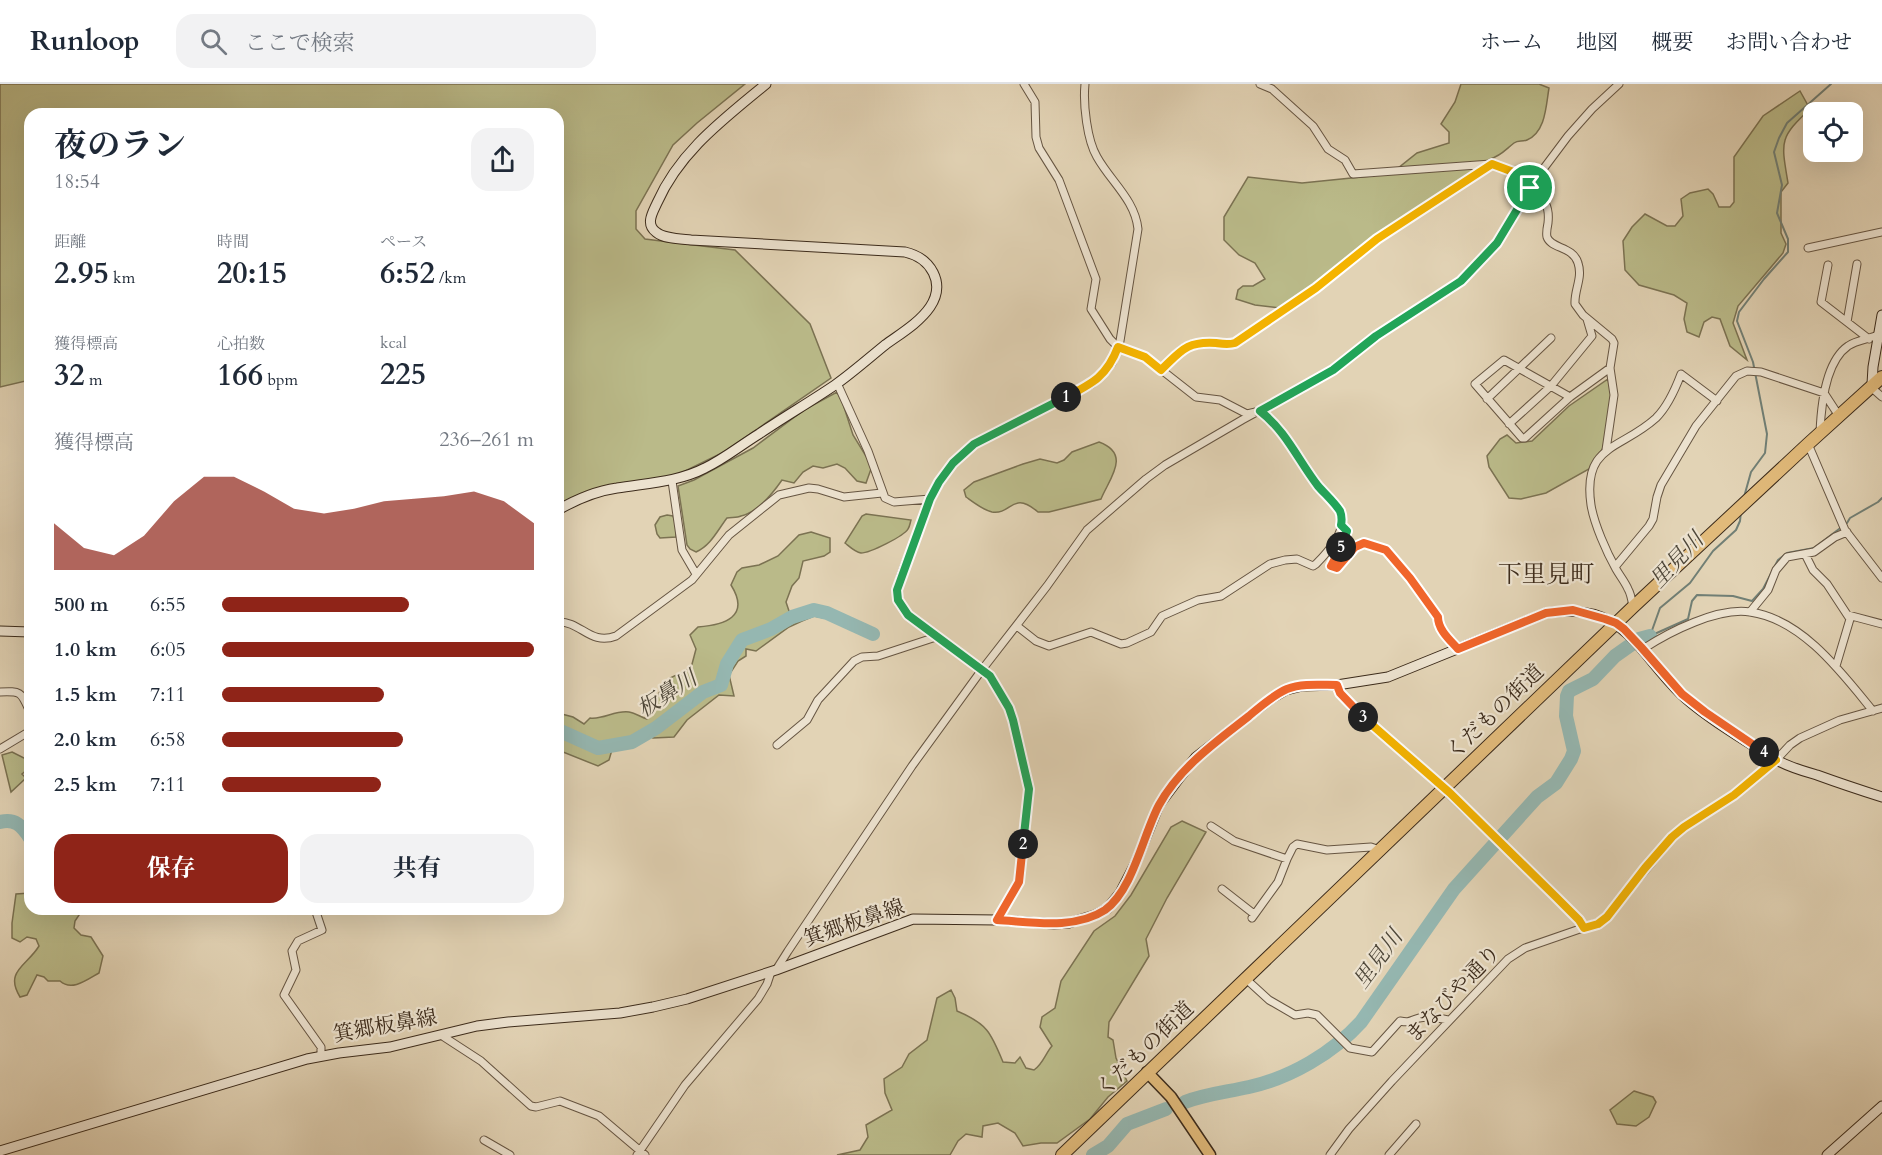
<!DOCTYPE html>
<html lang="ja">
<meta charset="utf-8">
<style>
:root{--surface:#fff;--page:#f2f2f3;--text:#1f2937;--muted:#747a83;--line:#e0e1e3;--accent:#8f2418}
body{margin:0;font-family:Cardo,"Noto Serif JP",serif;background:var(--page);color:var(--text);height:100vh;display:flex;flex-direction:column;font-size:22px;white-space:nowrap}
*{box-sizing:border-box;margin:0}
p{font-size:20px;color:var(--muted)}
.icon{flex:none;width:33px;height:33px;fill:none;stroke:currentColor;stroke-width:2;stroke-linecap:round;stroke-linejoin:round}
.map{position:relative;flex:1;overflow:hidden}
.panel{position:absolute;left:24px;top:24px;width:540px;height:807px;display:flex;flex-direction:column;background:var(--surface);border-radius:18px;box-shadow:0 6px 24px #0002}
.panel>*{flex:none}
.fabs{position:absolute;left:1803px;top:18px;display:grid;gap:12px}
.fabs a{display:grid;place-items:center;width:60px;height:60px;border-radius:12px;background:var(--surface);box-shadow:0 6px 24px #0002;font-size:30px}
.pin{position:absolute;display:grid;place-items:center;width:51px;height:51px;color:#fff;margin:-26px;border:3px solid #fff;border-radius:50%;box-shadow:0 2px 6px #0007}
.km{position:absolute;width:30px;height:30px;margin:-15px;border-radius:50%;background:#222;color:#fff;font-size:16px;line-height:30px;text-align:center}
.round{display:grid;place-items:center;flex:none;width:63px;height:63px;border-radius:18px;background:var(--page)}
.head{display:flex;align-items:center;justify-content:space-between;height:102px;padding:0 30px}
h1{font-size:33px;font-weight:700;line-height:45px}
.stats{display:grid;grid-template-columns:repeat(3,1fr);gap:9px;height:102px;padding:6px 30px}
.stats div{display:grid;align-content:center}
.stats b{font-size:30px;font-weight:700}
.stats small{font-size:16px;font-weight:400}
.stats p{font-size:16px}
.chart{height:168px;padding:12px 30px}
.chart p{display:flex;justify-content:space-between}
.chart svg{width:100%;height:108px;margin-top:6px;fill:var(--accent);opacity:.7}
.action{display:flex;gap:12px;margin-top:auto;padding:12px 30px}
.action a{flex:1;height:69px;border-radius:18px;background:var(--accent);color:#fff;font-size:24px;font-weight:700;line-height:69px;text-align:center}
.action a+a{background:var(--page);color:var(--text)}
ul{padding:0 30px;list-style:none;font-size:20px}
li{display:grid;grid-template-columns:96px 72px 1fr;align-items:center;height:45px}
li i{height:15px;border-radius:8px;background:var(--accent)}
header{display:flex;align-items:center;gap:36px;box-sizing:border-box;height:84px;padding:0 30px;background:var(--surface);border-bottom:2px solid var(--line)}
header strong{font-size:28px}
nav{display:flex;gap:33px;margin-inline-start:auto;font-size:21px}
.search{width:420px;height:54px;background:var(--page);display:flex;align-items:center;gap:15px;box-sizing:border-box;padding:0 21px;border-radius:18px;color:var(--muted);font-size:22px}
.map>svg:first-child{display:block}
.green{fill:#baba89;stroke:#7b7252;stroke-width:1.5}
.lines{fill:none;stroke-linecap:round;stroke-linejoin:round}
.stream{stroke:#717f75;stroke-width:2}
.river{stroke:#95b7b1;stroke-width:14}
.street-casing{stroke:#665542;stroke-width:9}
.secondary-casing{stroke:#3c2b1b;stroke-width:11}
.primary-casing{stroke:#3c2b1b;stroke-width:13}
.highway-casing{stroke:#3c2b1b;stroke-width:14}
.street{stroke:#ece2cf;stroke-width:7}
.secondary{stroke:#ece2cf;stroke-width:9}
.primary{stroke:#e1ba7a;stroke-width:10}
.highway{stroke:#e1ba7a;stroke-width:12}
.split-1-casing{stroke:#fff;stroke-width:12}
.split-2-casing{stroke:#fff;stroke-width:12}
.split-3-casing{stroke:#fff;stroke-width:12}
.split-4-casing{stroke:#fff;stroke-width:12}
.split-5-casing{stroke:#fff;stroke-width:12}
.split-6-casing{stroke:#fff;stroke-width:12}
.split-1{stroke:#f5b400;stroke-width:8}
.split-2{stroke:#22a559;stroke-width:8}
.split-3{stroke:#f0652b;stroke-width:8}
.split-4{stroke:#f5b400;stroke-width:8}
.split-5{stroke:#f0652b;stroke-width:8}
.split-6{stroke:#22a559;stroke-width:8}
.labels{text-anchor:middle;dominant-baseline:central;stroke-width:4.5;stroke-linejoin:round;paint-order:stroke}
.street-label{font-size:21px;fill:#3c2b1b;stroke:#ece2cf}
.water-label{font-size:22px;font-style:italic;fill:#4e4739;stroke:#ece2cf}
.quarter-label{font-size:24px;fill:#3c2b1b;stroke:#ece2cf}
</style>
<header>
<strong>Runloop</strong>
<div class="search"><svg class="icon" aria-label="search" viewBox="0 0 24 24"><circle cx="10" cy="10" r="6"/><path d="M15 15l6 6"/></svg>ここで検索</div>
<nav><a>ホーム</a><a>地図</a><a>概要</a><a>お問い合わせ</a></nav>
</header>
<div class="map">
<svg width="1882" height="1071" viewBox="0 0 1882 1071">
<rect width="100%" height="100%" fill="#e2d3b5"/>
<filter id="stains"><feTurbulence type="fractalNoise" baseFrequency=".00333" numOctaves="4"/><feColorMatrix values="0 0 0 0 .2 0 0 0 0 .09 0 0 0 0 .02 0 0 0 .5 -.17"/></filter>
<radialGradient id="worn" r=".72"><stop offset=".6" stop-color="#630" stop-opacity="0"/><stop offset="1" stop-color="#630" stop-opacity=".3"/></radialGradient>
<path class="green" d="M0 0H745L697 39 673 61 636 127V145L645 155 735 166 810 240 831 294 724 368 679 390 558 422V30H30V296L0 303Z
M1461 0H1539L1549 4C1546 21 1546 48 1527 56 1522 58 1518 56 1514 59 1505 66 1501 72 1490 75L1380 149 1326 194 1280 224 1255 221 1236 215 1238 206 1243 202H1253L1265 195 1255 179 1239 171 1224 156V133L1248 93 1302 99 1371 92 1398 84 1417 69 1449 59V48L1441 40 1455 18Z
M1800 7 1810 25C1779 54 1781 57 1788 99L1781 108V149L1786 160 1783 169 1738 222 1733 239 1747 276 1730 262 1720 235 1712 233 1704 238 1699 253 1687 248 1684 235 1687 219 1674 211 1639 201 1625 186 1623 157 1632 143 1645 130 1667 142H1675L1683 132 1681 115 1690 109 1708 105 1713 110 1719 123H1730L1734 118V73L1763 32Z
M1608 295 1612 313 1603 364 1589 385 1546 409 1521 415 1509 414 1489 383 1487 372 1500 355 1507 351 1516 359 1532 357 1569 322Z
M837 308 843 320 853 351 869 377 871 385 866 399 857 397 845 384 837 380 823 384 813 382 803 388 794 399 782 396C773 409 758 428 741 432 737 434 731 433 727 434 717 447 711 461 696 468L690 465 687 461 678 402 694 396 753 364 804 326Z
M1099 358C1132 370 1109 395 1101 415L1049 428H1038C1012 406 1012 431 992 428 983 426 973 418 966 413L964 406 974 398 1023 380 1040 375 1057 379 1064 376 1072 368Z
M866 430 911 436C910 439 910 442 908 445 904 452 870 469 861 469 855 468 850 463 845 459L862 432Z
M667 431 673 432 676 441V453L660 454 657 450 655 441 660 433Z
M811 448 830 454V468L824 472 803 477 799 494 792 502 786 518 790 530 811 523 829 535 814 532 802 537 789 543 756 567 746 565V572L738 577 729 591 734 612 719 611 687 636 674 653 653 654 642 648 614 659 609 676 598 682 558 666V629L573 633 584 640 590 634C603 636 615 626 629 628 635 629 641 633 647 635L659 609 670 594 691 584 696 565 690 551 698 543C724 541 751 533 731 501L737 488 742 484 759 481 778 472 799 451Z
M12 668 26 675 30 683 22 690 26 694 11 708 2 671Z
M1182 737 1206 748 1167 814 1146 855 1149 872 1109 938 1108 953 1113 956 1116 974 1127 997 1108 1013 1090 1035 1057 1059H1041L1023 1062 1015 1049 998 1039 983 1042 982 1053 966 1050 958 1057 950 1071H837L860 1066 868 1053 866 1041 892 1026 885 1009 884 995 902 983 909 970 927 956 937 914 951 906 955 914 957 927C988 940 991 949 1003 978L1015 979 1020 973 1026 984 1034 986C1043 980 1045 970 1052 962L1040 943 1042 933 1055 924 1061 897 1094 847 1115 832 1131 811 1171 743Z
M30 809V825H83L75 837 74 844 81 851 91 853 103 872 99 889C88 895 72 908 60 897H48L44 893 37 891 27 911 20 913C4 887 27 882 39 862L36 855 27 853 20 858 12 854V839L16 810Z
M1634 1007 1653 1013 1656 1018 1649 1033 1636 1042 1617 1040 1610 1026Z"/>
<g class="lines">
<path class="stream" d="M1744 413 1751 388 1765 369 1767 350 1753 278 1737 237 1739 228 1764 195 1788 168V155L1777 129 1782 101 1774 68 1779 54 1787 39 1831 0
M1650 552 1660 524 1690 499 1713 467 1736 446 1740 437 1741 428
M1650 552 1688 535 1692 517 1697 511 1733 512 1752 517 1763 505 1778 476 1787 469 1814 464 1847 439 1850 434 1878 418 1882 414"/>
<path class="river" d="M558 646 598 664 632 658 656 644 703 608 721 601 727 580 742 556 771 545 792 533 814 526 827 529 873 550
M0 738C15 734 22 742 30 754
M1185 1018C1206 1010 1227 1008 1249 1003 1290 994 1333 969 1361 938L1454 805 1537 713 1556 699 1571 675 1574 667 1566 632 1567 612 1569 607 1593 595 1615 572 1639 555 1650 552
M1093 1071 1108 1062 1127 1040 1166 1025"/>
<g class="street-casing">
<path id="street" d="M1260 0 1272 5 1313 42 1328 65 1345 76 1353 90 1491 80
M1530 104C1544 116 1550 120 1548 139 1547 144 1546 149 1547 153 1551 165 1573 162 1578 179 1583 194 1574 206 1575 220L1583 231 1612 255 1614 259 1610 284 1614 311 1606 366
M1808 164 1882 148
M1828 181 1821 218 1869 255
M1847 238 1857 180
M1161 286C1169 278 1179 264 1190 261 1207 255 1225 265 1241 256L1315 205 1377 155 1492 80 1535 96
M837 299 868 367 885 414 894 418 930 415
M1872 300 1873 305 1882 313
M1570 313 1504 276 1475 300 1522 354H1525L1570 313 1610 284
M1487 315 1551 254
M1509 340 1551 302 1592 252 1587 235
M1820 349C1821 323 1825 278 1848 262 1856 256 1869 255 1878 251
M1808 360 1845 446 1882 494
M672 397 682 466 696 490
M1341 441 1347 447 1346 454 1331 482 1337 484 1355 463 1364 459 1386 466 1410 494 1438 533C1438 546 1450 556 1458 565
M1805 470 1813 486 1827 500 1850 535 1836 582
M1615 483 1649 442 1653 435 1657 413 1661 401 1696 342 1736 292 1747 287 1761 288 1824 309 1839 332
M1633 523C1632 517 1631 510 1628 505 1625 498 1620 492 1616 485 1607 469 1594 440 1591 421 1582 360 1621 366 1656 334 1668 322 1675 306 1681 290L1717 317
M1750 528 1768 506 1776 486 1787 473 1814 468 1835 453 1847 448
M1848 531 1882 540
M558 538C581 537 590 562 616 552L692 496 729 451 779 411 809 404 818 405 844 413 882 409
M1017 542 1036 557 1049 562 1091 548 1121 560 1127 559 1151 548 1162 532 1198 516 1221 512 1270 480 1285 476 1297 475 1313 482 1316 480C1327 469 1345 449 1342 432 1340 422 1323 408 1316 400 1298 374 1285 346 1260 327L1247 330 1220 316 1196 313 1145 273 1118 263 1110 255 1091 225 1096 195 1059 96 1039 64 1036 53 1035 18 1024 0
M1643 565C1669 548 1718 523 1750 528 1802 535 1842 589 1873 627
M1337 601C1345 625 1391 657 1411 675 1439 700 1466 727 1494 753 1524 782 1559 810 1584 844
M0 608C22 607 21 608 30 628
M777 661 807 636 818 616 854 577 862 573 878 572 936 553
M0 665 30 647
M1211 742 1234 757 1287 775 1293 763 1297 760 1327 766 1371 763 1380 766
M1222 805 1254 830
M315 825 322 846 298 857 292 867 296 886 284 911 321 963V972
M1252 834 1278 798 1287 775
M997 836 1019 798 1029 711V705L1013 636 1009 624 990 592 908 531 900 521 897 506C900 489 908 474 914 458 931 412 943 377 988 352L1092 300 1106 287 1112 279 1120 257 1138 145C1135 116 1111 98 1097 73 1087 56 1083 20 1085 0
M776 886 788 867 912 682 981 587 1047 502 1087 446 1146 395 1165 381 1242 336 1333 286 1376 252 1460 197 1497 159 1535 96 1568 52 1592 25 1619 0
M1246 895 1269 916 1295 931 1308 929 1317 931 1350 964 1372 968 1400 937C1410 939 1409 937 1419 934 1428 932 1439 934 1448 936
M441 951 481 977 531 1022 536 1023 560 1017 599 1032 645 1071
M484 1056 510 1071
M637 1071 685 1001 758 915 767 900 771 888
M1330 1071 1349 1045 1392 997 1508 875 1525 864 1603 837 1672 754 1684 743 1734 711 1776 676 1790 661 1800 654 1840 636 1882 624
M1389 1071 1416 1040"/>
</g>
<g class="secondary-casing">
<path id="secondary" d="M1872 300 1873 283 1882 231
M558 426C577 415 596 407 617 404 647 399 678 398 705 384 724 375 741 361 759 350 784 333 810 318 835 301 852 289 869 274 885 261 900 250 919 239 930 223 946 199 931 174 905 168L691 156C681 155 664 155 656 148 645 140 653 128 657 119 680 67 724 35 766 0
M0 547 30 548
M0 1067 307 975 339 969 390 963 477 942 508 938 620 929 653 923 687 915 776 886 913 835 997 836 1054 840 1069 839 1095 831 1107 825 1120 809 1136 778 1159 721 1180 693 1196 673 1272 614 1286 606 1302 602 1337 601 1388 593 1546 529C1624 517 1635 565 1681 610 1704 632 1747 658 1775 675 1788 683 1803 687 1817 691 1839 699 1860 706 1882 713
M1827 1071 1882 1022"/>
</g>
<g class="primary-casing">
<path id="primary" d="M1147 988 1171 1013 1210 1071"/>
</g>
<g class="highway-casing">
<path id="highway" d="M1062 1071 1633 523 1808 360 1882 293"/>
</g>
<use href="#street" class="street"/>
<use href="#secondary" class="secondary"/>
<use href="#primary" class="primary"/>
<use href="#highway" class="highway"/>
</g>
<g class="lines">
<g class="split-1-casing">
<path id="split-1" d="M1066 313C1093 299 1107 292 1118 263L1145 273 1161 286C1181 267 1186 257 1216 259 1223 260 1228 261 1235 259L1316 204 1377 155 1492 80 1535 96 1530 104"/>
</g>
<g class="split-2-casing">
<path id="split-2" d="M1023 760 1029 705 1013 636 1009 624 990 592 908 531 898 516 897 506 930 415 939 398 953 379 974 360 1066 313"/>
</g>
<g class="split-3-casing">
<path id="split-3" d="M1023 760 1019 798 997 836C1031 838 1075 846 1105 826 1133 806 1143 751 1159 721 1180 683 1216 658 1249 632 1261 622 1273 611 1287 605 1302 599 1321 601 1337 601L1340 609 1363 633"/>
</g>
<g class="split-4-casing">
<path id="split-4" d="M1363 633 1450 709 1555 812 1579 836 1584 844 1598 840 1607 833 1645 784 1672 753 1684 743 1734 711 1776 676 1764 668"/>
</g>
<g class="split-5-casing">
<path id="split-5" d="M1341 463 1331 482 1337 484 1355 463 1364 459 1386 466 1410 494 1438 533C1438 546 1450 556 1458 565L1546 529 1573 526 1605 535 1616 539 1624 545 1641 563 1682 610 1705 628 1764 668"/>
</g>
<g class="split-6-casing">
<path id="split-6" d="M1341 463 1347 447 1341 441C1342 436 1342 432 1340 427 1334 418 1325 410 1318 402 1298 376 1286 347 1260 327L1333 286 1376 252 1461 197 1497 159 1530 104"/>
</g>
<use href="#split-1" class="split-1"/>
<use href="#split-2" class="split-2"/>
<use href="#split-3" class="split-3"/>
<use href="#split-4" class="split-4"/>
<use href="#split-5" class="split-5"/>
<use href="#split-6" class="split-6"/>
</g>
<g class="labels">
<g class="street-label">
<text transform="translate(1495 628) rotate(-44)">くだもの街道</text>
<text transform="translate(854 839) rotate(-19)">箕郷板鼻線</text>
<text transform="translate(1453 910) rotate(-46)">まなびや通り</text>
<text transform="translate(385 942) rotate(-10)">箕郷板鼻線</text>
<text transform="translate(1145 965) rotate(-44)">くだもの街道</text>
</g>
<g class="water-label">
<text transform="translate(1677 476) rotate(-47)">里見川</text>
<text transform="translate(667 610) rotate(-33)">板鼻川</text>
<text transform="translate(1378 875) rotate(-54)">里見川</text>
</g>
<g class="quarter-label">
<text x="1546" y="490">下里見町</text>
</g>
</g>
<rect width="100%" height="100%" filter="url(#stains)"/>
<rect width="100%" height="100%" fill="url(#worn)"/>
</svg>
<div class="fabs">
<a><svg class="icon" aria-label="locate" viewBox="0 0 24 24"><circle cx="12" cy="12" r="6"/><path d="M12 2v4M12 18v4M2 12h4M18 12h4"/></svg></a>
</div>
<div class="pin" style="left:1530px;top:104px;background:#1e9e55"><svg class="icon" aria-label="arrive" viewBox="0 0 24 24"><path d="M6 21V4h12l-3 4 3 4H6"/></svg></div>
<b class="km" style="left:1066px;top:313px">1</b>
<b class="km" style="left:1023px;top:760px">2</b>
<b class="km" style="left:1363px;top:633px">3</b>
<b class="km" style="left:1764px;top:668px">4</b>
<b class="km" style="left:1341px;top:463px">5</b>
<section class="panel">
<div class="head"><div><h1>夜のラン</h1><p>18:54</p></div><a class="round"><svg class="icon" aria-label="share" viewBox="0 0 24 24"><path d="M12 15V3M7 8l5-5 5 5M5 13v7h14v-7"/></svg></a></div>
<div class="stats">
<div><p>距離</p><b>2.95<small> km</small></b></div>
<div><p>時間</p><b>20:15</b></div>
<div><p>ペース</p><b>6:52<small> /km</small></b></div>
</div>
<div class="stats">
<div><p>獲得標高</p><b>32<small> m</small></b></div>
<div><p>心拍数</p><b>166<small> bpm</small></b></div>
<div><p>kcal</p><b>225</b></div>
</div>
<div class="chart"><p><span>獲得標高</span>236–261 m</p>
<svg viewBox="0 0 160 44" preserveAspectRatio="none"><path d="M0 44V25L10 35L20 38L30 30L40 16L50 6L60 6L70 12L80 19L90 21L100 19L110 16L120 15L130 14L140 12L150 16L160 25V44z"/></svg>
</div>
<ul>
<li><b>500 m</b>6:55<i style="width:60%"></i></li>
<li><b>1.0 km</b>6:05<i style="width:100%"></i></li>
<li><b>1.5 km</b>7:11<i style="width:52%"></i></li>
<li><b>2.0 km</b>6:58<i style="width:58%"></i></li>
<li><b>2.5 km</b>7:11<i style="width:51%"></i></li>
</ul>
<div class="action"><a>保存</a><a>共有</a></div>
</section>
</div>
